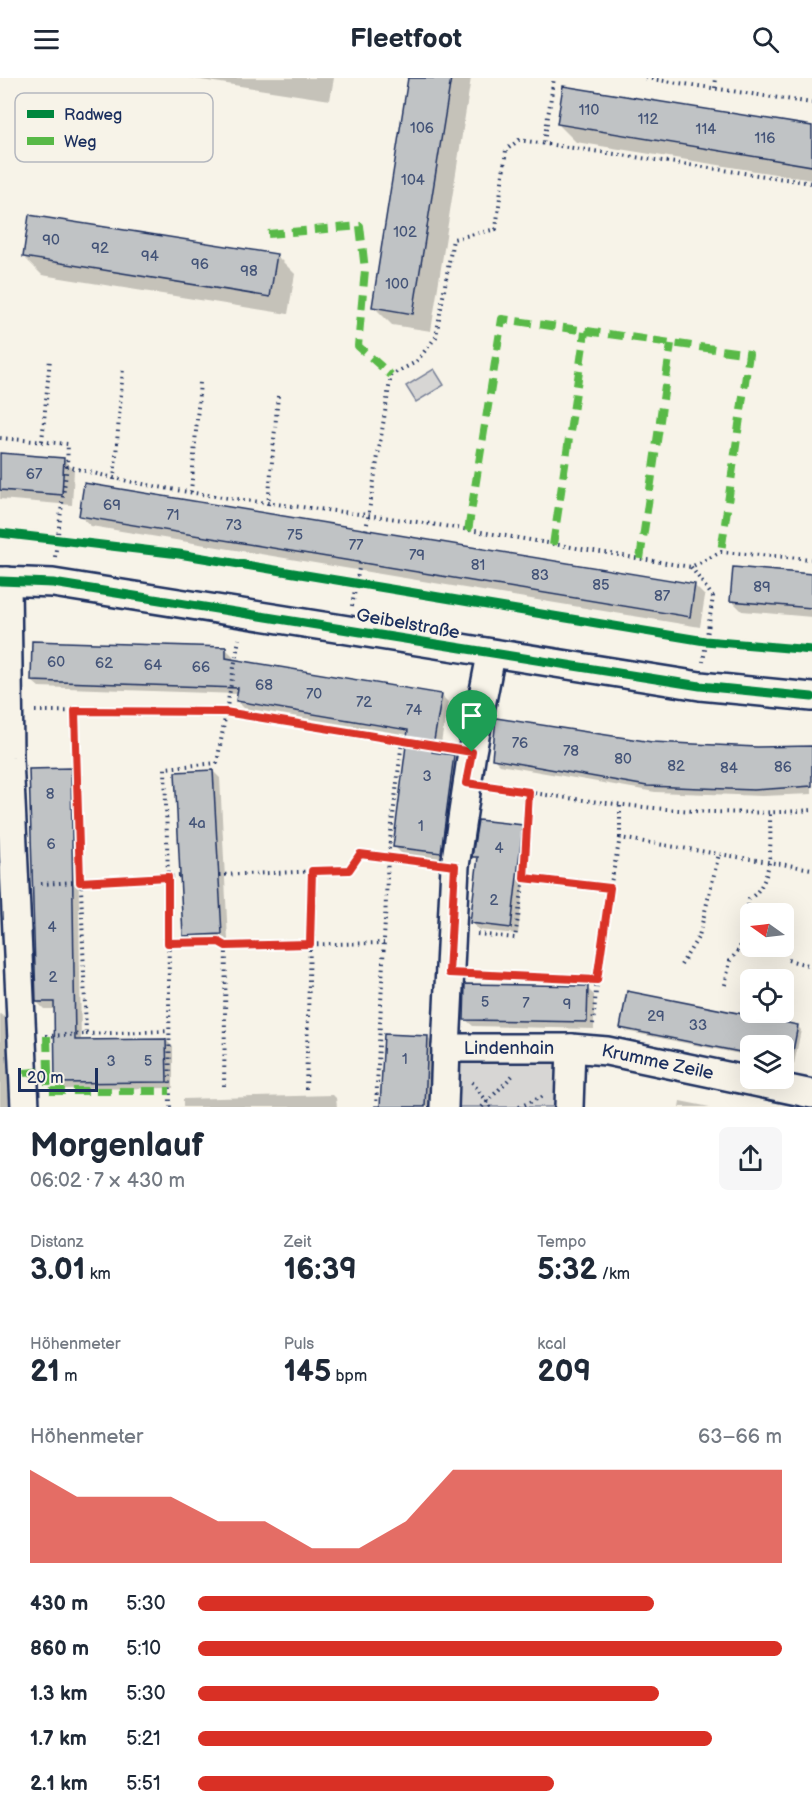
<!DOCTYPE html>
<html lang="de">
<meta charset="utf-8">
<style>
:root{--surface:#fff;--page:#f6f6f7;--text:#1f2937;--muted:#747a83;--accent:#d93025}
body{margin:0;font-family:"Balsamiq Sans",sans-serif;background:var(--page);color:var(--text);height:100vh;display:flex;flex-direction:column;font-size:22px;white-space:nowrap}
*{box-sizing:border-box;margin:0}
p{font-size:20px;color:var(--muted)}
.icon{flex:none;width:33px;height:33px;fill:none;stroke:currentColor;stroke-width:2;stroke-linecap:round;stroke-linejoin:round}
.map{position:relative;height:1029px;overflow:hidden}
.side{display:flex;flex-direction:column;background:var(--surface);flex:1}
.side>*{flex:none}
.needle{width:39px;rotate:284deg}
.fabs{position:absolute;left:740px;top:825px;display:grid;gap:12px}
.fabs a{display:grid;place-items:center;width:54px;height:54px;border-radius:9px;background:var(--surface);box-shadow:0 6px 24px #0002;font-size:30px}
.scale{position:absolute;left:18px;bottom:15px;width:80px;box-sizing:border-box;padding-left:6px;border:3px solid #1b2f5e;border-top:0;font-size:16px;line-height:21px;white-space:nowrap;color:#1b2f5e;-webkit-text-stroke:4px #f7f3e8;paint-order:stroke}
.pin{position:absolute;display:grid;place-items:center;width:51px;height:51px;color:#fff;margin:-62px -26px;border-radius:50% 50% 50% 0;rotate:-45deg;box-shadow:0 0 6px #0007}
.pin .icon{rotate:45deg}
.round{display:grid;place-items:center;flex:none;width:63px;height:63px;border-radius:9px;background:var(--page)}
.summary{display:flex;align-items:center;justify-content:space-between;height:102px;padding:0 30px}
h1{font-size:33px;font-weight:600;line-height:45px}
.stats{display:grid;grid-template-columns:repeat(3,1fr);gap:9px;height:102px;padding:6px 30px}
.stats div{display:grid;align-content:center}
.stats b{font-size:30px;font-weight:600}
.stats small{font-size:16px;font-weight:400}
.stats p{font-size:16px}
.chart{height:168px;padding:12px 30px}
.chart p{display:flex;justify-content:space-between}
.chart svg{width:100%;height:108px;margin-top:6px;fill:var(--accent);opacity:.7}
ul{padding:0 30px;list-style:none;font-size:20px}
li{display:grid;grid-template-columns:96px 72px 1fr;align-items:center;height:45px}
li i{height:15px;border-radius:8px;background:var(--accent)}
header{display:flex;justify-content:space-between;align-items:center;height:78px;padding:0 30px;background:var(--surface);font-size:27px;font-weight:600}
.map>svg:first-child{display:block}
.green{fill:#d7d6d4;stroke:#798299;stroke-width:1.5}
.shadow{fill:#0003}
.building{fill:#c0c3c5;stroke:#1b2f5e;stroke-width:1.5}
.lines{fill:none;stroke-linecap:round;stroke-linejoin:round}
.street-casing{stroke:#1b2f5e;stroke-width:32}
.path{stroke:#1b2f5e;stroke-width:4;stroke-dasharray:1.5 4.5;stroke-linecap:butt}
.street{stroke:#f7f3e8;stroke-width:27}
.quiet{stroke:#58b947;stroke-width:8;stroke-dasharray:15 8;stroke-linecap:butt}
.cycleway-casing{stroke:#f7f3e8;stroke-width:13}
.cycleway{stroke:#00873e;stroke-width:9}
.route-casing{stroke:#fff;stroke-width:12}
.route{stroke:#d93025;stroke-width:8}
.labels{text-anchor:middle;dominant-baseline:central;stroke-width:5;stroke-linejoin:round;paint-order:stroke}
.number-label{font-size:15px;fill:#445478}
.street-label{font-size:18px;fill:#1b2f5e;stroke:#f7f3e8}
.key{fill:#f7f3e8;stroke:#b5b8bf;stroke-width:1.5}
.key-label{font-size:16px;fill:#1b2f5e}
</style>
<header><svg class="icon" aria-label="menu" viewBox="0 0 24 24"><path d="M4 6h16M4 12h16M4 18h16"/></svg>Fleetfoot<svg class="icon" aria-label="search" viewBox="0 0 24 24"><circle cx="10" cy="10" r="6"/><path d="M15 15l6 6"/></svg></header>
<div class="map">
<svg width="812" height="1029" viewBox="0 0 812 1029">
<rect width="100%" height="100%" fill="#f7f3e8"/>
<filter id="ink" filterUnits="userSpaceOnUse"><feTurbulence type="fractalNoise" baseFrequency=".0167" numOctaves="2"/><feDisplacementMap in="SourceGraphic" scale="12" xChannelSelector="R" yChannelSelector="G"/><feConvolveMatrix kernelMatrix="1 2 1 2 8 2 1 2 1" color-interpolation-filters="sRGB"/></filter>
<g filter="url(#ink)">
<path class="green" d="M434 291 444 307 416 324 406 308Z
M559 976 564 1029H451L452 982Z"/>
<path class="shadow" d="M188 0H334L330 22Z
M410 0H471L431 253 392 247 374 229Z
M558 46 812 49V102L576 64Z
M277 178 295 196 288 236 42 197 24 179Z
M0 376 64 382 74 392 72 427 0 421Z
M80 438 695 508 705 518 700 549 91 448Z
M812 497V539L742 533 732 523Z
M226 571 233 578V583L441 617 448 624 439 677 453 678 460 685 448 781 402 776 395 769 408 657 244 630 237 623 238 616 39 609 32 603Z
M652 665 757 671 812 669V716L762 718 655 714 500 687 493 680Z
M70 692 77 699 81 964 166 962 173 969V1010L63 1011 56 1005 55 931H44L37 924Z
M213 693 220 700 228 862 192 865 185 858Z
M522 748 529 755 518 856 479 852 472 845 479 783 474 778Z
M587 910 594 917V951L473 948 466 942Z
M0 936 10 943 14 1029H0Z
M797 948 801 952 794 986 783 984V968H750V978L625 953 622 950Z
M427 959 434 966 431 1029H382Z
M333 1017 336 1020 337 1029H183V1021Z
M680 1023 710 1029H679Z"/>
<path class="building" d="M408 0H451L413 236 372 229Z
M563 8 812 48V88L557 46Z
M29 137 277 176 270 219 23 179Z
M0 375 64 380 62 417 0 412Z
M84 405 695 506 690 539 79 438Z
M733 489 812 496V530L730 523Z
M32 563 226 569V580L442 616 432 674 454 677 441 775 393 769 408 652 236 623 238 610 31 603Z
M496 640 652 664 757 669 812 668V708L754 712 647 708 492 681Z
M71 690 75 962 166 961 167 1004 55 1005 54 924H36L29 691Z
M213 692 222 856 183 858 175 694Z
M478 742 523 747 511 850 470 845 478 779H472Z
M465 906 588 908 587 944 464 942Z
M627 913 798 947 791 984 783 982V968H750V976L620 950Z
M384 956 428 958 425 1029H380Z"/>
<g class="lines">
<g class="street-casing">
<g id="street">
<path d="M0 503 53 505 700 608 812 619"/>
<path d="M7 503 9 680 25 1029"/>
<path d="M446 970 455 788 472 674 491 577"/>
<path id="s1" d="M444 1029 446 970H571L607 973 812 1016"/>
<path d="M569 1029 571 970"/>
</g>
</g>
<path class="path" d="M645 0 812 25
M715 10 716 0
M544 64 554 0
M0 360 68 366 67 388C165 416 266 424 367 437 475 451 583 472 691 489L721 474 812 481
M42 363 50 281
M114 402 123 290
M191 414 200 304
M268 427 278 318
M366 452 391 297 416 284 436 259 453 161 496 151 506 72 519 62 812 105
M55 479 67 388
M691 489 713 519 703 584
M352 528 360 485
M35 633 225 634 447 670
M493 709C599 725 706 741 812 732
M620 728V760
M219 797 349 792 360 776 431 785
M524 800 610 810
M41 806 168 799 165 690 217 685 239 561
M477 856 515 860 524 800 529 714
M168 865 219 864 226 868 384 865
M788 882 812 888
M681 887 699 858 719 776
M476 896 597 902 610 810 620 760 812 791
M725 907 730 883 740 870 749 821C775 804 770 763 770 735
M593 946 597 902
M86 956 169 953
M46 958 86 956 75 633
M472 1004 491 1029
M224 1008 226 868
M306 1011 312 793
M170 1029 168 799 180 798
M376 1029 388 779 402 663
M482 1029 514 996
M519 1029 544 1018"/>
<use href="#street" class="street"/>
<path class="quiet" d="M268 156 360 148 365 192 358 268 391 297
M468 453 502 241 749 276 721 474
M553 467 585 254
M640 481 671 266
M47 958 48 993
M24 995 48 993V1013H170"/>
<g class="cycleway-casing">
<path id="cycleway" d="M0 455 179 476 705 563 812 572
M0 503 53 505 700 608 812 619"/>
</g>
<use href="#cycleway" class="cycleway"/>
</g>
</g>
<g class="lines" filter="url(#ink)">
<g class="route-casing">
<path id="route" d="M75 633 225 634 472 674 466 705 529 714 524 800 610 810 597 902 449 895 455 788 360 776 349 792 312 793 310 866 226 868 219 864 168 865V799L80 804Z"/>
</g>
<use href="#route" class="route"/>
</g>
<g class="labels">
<g class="number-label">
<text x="589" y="32">110</text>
<text x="648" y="41">112</text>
<text x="422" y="50">106</text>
<text x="706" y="51">114</text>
<text x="765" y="60">116</text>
<text x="413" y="102">104</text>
<text x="405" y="154">102</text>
<text x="51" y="162">90</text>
<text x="100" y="170">92</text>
<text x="150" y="178">94</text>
<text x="200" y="186">96</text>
<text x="249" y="193">98</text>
<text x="397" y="206">100</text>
<text x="34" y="396">67</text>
<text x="112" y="427">69</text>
<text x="173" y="437">71</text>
<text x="234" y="447">73</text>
<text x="295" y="457">75</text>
<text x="356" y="467">77</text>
<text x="417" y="477">79</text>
<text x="478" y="487">81</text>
<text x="540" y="497">83</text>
<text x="601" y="507">85</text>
<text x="762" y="509">89</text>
<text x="662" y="518">87</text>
<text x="56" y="584">60</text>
<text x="104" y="585">62</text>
<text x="153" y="587">64</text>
<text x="201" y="589">66</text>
<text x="264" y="607">68</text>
<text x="314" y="616">70</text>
<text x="364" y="624">72</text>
<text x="414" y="632">74</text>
<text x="520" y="665">76</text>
<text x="571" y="673">78</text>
<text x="623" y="681">80</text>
<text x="676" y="688">82</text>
<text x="783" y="689">86</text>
<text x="729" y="690">84</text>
<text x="427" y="698">3</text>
<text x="50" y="716">8</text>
<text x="197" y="745">4a</text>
<text x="421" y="748">1</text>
<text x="51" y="766">6</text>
<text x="499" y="770">4</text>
<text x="494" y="822">2</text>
<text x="52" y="849">4</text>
<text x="53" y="899">2</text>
<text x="485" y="924">5</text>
<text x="526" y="925">7</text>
<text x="567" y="926">9</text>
<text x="656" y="938">29</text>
<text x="698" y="947">33</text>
<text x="405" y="981">1</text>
<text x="111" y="983">3</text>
<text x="148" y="983">5</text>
</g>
<g class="street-label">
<text transform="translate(408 546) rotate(10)">Geibelstraße</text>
<text stroke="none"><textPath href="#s1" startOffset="122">Lindenhain</textPath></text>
<text stroke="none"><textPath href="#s1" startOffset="272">Krumme Zeile</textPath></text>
</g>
</g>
<rect x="15" y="15" width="198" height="69" rx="9" class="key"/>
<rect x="27" y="32" width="27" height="8" fill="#00873e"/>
<rect x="27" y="59" width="27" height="8" fill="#58b947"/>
<g class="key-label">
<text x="64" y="42">Radweg</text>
<text x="64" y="69">Weg</text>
</g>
</svg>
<div class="fabs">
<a><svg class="needle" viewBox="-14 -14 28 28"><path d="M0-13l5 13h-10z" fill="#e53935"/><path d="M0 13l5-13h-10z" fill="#747a83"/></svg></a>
<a><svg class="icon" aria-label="locate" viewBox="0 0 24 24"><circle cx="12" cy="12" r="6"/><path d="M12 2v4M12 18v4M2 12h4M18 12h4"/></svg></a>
<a><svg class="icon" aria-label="layers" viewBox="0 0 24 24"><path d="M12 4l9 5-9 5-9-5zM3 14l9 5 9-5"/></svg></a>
</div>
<div class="scale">20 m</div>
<div class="pin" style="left:472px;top:674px;background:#1e9e55"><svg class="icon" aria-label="arrive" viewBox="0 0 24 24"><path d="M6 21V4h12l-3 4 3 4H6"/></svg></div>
</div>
<section class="side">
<div class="summary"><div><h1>Morgenlauf</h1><p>06:02 · 7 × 430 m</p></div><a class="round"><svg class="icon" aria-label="share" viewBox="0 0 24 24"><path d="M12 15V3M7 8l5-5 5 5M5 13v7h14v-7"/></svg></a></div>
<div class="stats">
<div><p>Distanz</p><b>3.01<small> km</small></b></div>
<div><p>Zeit</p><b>16:39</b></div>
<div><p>Tempo</p><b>5:32<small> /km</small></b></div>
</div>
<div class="stats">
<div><p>Höhenmeter</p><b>21<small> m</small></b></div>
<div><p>Puls</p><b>145<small> bpm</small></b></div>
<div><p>kcal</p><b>209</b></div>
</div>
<div class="chart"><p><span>Höhenmeter</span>63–66 m</p>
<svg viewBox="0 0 160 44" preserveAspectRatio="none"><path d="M0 44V6L10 17L20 17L30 17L40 27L50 27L60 38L70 38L80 27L90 6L100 6L110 6L120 6L130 6L140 6L150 6L160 6V44z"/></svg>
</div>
<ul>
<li><b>430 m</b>5:30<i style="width:78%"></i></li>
<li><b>860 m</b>5:10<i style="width:100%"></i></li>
<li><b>1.3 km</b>5:30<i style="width:79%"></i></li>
<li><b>1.7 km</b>5:21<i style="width:88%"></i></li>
<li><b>2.1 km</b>5:51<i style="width:61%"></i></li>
</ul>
</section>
